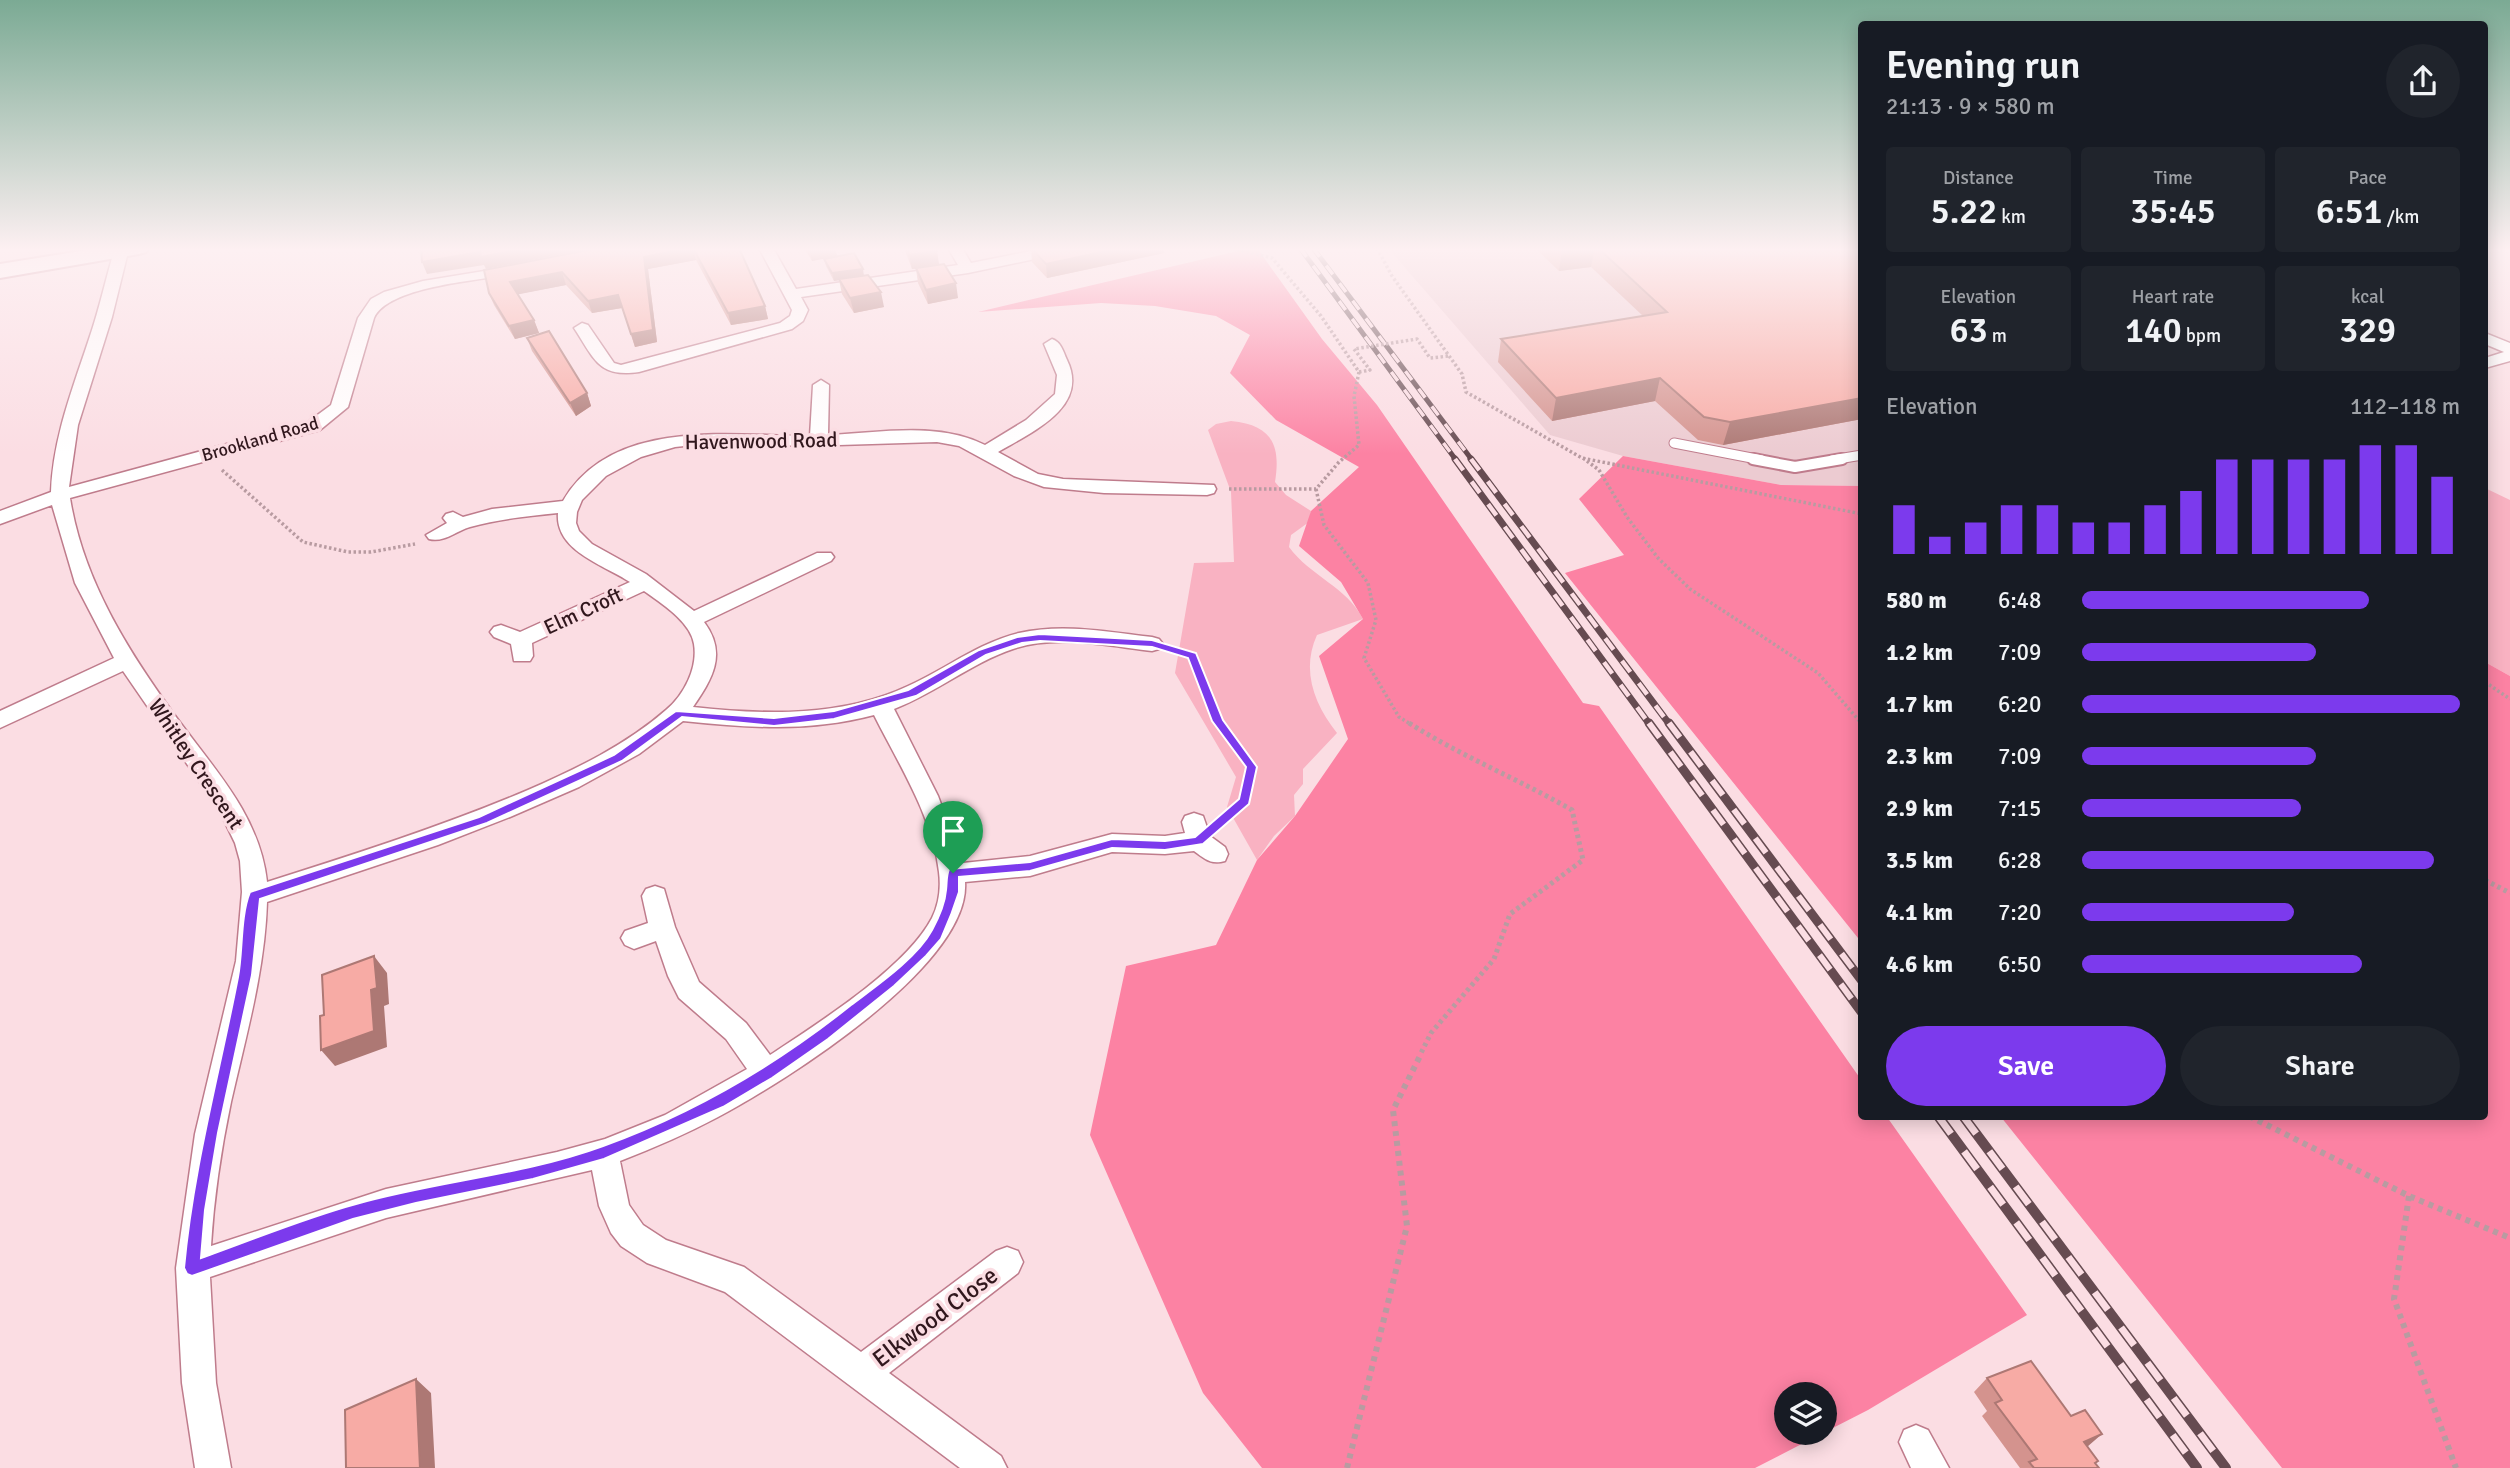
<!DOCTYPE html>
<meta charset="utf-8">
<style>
:root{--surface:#171b24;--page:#20242c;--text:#f1f3f6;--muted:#9ea1a6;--accent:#7c3aed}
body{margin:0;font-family:Signika,sans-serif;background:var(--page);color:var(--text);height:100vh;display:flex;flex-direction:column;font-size:26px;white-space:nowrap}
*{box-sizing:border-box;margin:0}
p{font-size:23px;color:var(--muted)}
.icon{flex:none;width:38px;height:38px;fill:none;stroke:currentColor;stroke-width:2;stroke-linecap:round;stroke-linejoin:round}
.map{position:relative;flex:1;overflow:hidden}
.panel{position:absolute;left:1858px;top:21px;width:630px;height:1099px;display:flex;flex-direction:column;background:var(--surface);border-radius:7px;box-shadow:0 4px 18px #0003}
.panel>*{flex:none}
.tools{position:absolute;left:1774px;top:1382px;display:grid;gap:14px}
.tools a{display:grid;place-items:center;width:63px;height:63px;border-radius:50%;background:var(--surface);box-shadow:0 4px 18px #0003;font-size:35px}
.pin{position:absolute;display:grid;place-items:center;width:60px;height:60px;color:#fff;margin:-72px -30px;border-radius:50% 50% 50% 0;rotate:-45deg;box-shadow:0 0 7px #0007}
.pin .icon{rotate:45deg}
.round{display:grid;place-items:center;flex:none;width:74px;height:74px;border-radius:37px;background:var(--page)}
.headline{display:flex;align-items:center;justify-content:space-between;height:119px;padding:0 28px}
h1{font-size:38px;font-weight:600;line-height:52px}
.metrics{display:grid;grid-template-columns:repeat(3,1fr);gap:10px;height:119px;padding:7px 28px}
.metrics div{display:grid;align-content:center;border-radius:7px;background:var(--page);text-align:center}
.metrics b{font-size:35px;font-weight:600}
.metrics small{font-size:19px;font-weight:400}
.metrics p{font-size:19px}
.chart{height:196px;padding:14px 28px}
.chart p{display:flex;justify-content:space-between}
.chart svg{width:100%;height:126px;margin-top:7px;stroke:var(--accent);stroke-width:6}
.primary-button{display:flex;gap:14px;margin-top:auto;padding:14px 28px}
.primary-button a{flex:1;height:80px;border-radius:42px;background:var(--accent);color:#fff;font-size:28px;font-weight:600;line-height:80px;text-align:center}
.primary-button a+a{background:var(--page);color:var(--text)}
ul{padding:0 28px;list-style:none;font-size:23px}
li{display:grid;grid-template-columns:112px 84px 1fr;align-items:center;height:52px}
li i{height:18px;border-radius:9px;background:var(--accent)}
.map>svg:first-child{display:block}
.built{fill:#eccbd1}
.green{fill:#f9b2c2}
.forest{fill:#fc82a3}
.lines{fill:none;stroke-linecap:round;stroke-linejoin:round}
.lane-far1-casing{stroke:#bf7c8c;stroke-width:11}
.lane-casing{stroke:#bf7c8c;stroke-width:14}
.street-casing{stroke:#bf7c8c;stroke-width:3}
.secondary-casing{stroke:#bf7c8c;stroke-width:4}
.path-far2{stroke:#b89ba1;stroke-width:3.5;stroke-dasharray:2.5 2.5;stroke-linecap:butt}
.path-far1{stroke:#b89ba1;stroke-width:5;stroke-dasharray:3.5 3.5;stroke-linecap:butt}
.path{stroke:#b89ba1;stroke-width:6;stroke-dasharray:5 5;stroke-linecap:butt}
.lane-far1{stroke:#fff;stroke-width:9}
.lane{stroke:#fff;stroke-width:10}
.street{fill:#fff;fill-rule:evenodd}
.secondary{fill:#fff;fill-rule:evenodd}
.rail-far3-casing{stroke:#664b51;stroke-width:5}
.rail-far2-casing{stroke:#664b51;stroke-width:7}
.rail-far1-casing{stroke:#664b51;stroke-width:9}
.rail-casing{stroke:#664b51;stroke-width:10}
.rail-far3{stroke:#fbdde3;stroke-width:3.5;stroke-dasharray:11;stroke-linecap:butt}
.rail-far2{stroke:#fbdde3;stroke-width:4.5;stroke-dasharray:14;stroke-linecap:butt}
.rail-far1{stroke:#fbdde3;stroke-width:6;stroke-dasharray:18;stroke-linecap:butt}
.rail{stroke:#fbdde3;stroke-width:7;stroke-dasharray:22;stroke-linecap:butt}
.path-bridge{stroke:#b89ba1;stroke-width:3.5;stroke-dasharray:2.5 2.5;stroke-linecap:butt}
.wall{fill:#d4938e}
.shaded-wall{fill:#ad7874}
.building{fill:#f7aba5;stroke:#ad7874;stroke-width:2}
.route{fill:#7c3aed;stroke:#fff;stroke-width:2;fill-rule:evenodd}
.labels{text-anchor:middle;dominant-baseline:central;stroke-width:7;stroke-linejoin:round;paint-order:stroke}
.far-street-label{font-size:18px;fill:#31171d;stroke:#fbdde3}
.street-label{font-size:21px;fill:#31171d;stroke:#fbdde3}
.near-street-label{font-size:24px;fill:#31171d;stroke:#fbdde3}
</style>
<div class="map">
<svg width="2510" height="1468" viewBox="0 0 2510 1468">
<rect width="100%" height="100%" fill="#fbdde3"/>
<path class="built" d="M1388 248H1862V486L1781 485 1623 456 1550 435Z"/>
<path class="green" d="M1231 421C1272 425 1281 445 1275 482L1286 495 1311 511 1309 522 1291 535 1289 547C1310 576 1347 587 1363 619L1317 635C1301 670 1314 704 1337 733L1303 769V784L1294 795 1295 816 1274 836 1257 860 1227 807 1236 777 1175 673 1194 563 1234 562 1231 492 1208 430 1216 424Z
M2485 488 2510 500V676L2485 662Z"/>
<path class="forest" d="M1251 248H1257L1322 339 1377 405 1583 703 1599 706 1862 1081V1116L1887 1117 2027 1315 1868 1410 1825 1432V1395H1787V1433H1823L1755 1468H1262L1203 1393 1090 1135 1126 966 1216 945 1257 860 1295 816 1348 739 1319 656 1363 619 1341 582 1299 546 1311 511 1359 467 1276 420 1230 373 1250 335 1216 316 1155 306 1101 303 978 312Z
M1623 456 1781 485 1862 486V943L1565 573 1624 555 1579 499Z
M2485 662 2510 676V1468H2282L2001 1117 2485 1116Z"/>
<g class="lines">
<g class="lane-far1-casing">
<path id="lane-far1" d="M1674 443 1762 460
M1832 460 1862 455"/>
</g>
<g class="lane-casing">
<path id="lane" d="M1753 459 1795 467 1842 459"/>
</g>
<g class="street-casing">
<path id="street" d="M115 248H129L112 317 78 425 69 487 308 422 331 405 358 318 371 299 384 292 423 281 514 266 521 270 514 274C481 280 388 286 374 318L348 407 320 430 70 498C83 580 128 651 176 717 214 769 260 816 267 882 355 854 443 826 528 790 576 769 626 745 666 710 684 695 698 668 694 644 691 622 661 603 644 591L532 643 533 656 530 661H514L511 644 494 637 490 632 494 627 501 625 520 632 630 582C604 565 555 551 558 513 528 516 499 519 470 527 456 531 444 543 429 539L426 535 447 523 443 518 446 514 453 512 463 517 492 509 563 501C612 417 730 436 810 436L813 385 821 380 829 385 828 435C880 433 936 421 985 445L1026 420 1055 394 1057 375 1044 344 1052 339C1061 342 1063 351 1067 360 1090 407 1032 432 998 452L1038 474 1063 479 1214 485 1216 489 1214 493 1207 495 1104 493 1044 487 1014 476 959 446 937 442 806 446 712 443 675 447 641 457 606 476 582 500 577 512 576 523 579 531 592 544 646 574 694 611 817 553H831L834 557 831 561 704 622C728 654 712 679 693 707 765 715 842 717 908 686 946 669 978 643 1019 633 1063 623 1108 632 1152 637L1159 639 1163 644 1159 649 1152 651C1108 646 1057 634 1013 649 971 663 936 693 894 709L938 796 963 863 1030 856 1112 834 1165 836 1185 833 1182 822 1185 816 1194 813 1203 816 1210 836 1225 847 1228 854 1225 861C1211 865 1205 859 1194 851L1165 854 1112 852 1030 876 965 882C971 965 784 1082 718 1117 686 1134 654 1148 620 1161L629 1205 643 1225 666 1240 744 1267 861 1352 996 1251 1007 1247 1018 1251 1023 1262 1018 1273 889 1373 1001 1456 1007 1468H960L725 1292 647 1263 621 1246 611 1233 599 1206 592 1170 386 1218 210 1277 216 1383 231 1468H195L182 1383 176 1268 195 1134 236 961 242 892 240 861 235 843 220 812 123 671 0 728V711L114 658 75 583 52 505 0 524V511L51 492C53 437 73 388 90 336 100 307 106 277 115 248ZM874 715C898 763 933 817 939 872 941 888 939 904 932 918 906 968 817 1024 770 1055L746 1023 699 982 675 927 664 889 655 886 646 889 642 896 648 923 625 931 621 938 625 945 634 949 656 941 668 976 679 998 726 1039 747 1069 665 1115 605 1139 557 1152 386 1189 211 1246C214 1197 221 1150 231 1102 246 1036 265 970 267 902L438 845 510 817 579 787 639 754 683 721C747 728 811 732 874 715Z
M759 248H773L796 289 958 265 948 248H962L971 263 1046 248H1075L1068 252 968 273 801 297 808 310 803 321 792 329 639 372C598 378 594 358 574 328L582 323 588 325 614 363 621 365 780 323 790 316 792 310Z
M2485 333 2510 343V361L2485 368V358L2504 352 2485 344Z
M1916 1425 1928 1430 1949 1468H1911L1899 1442 1904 1430Z"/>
</g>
<g class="secondary-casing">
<path id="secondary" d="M100 248H149L146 252 139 254 0 278V264Z"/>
</g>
<path class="path-far2" d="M1377 248 1392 276 1462 374 1466 392 1582 458 1862 514
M1583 458 1599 470 1627 517 1658 558 1690 589 1818 673 1862 724
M222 470 303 542 348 552H371L415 544
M1229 489H1316L1339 462 1359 445 1354 396 1359 372 1321 316 1272 258 1233 248
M1316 489 1324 525 1368 583 1376 620 1364 658 1399 717 1412 725
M1173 650 1192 656 1220 725
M2485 682 2510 699"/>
<path class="path-far1" d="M1219 723 1252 767 1244 801 1219 823
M1409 723C1461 756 1518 779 1572 810L1583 860 1510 914 1494 959 1431 1033 1420 1055
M2485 880 2510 893"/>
<path class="path" d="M2249 1116 2409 1196 2510 1238
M2409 1196 2394 1299 2456 1468
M1347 1468 1407 1226 1393 1110 1421 1054"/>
<use href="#lane-far1" class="lane-far1"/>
<use href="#lane" class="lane"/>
<use href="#street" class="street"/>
<use href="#secondary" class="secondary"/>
<g class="rail-far3-casing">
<path id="rail-far3" d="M1300 248 1456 460
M1313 248 1472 460"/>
</g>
<g class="rail-far2-casing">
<path id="rail-far2" d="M1455 459 1650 725
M1471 459 1670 725"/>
</g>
<g class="rail-far1-casing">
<path id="rail-far1" d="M1649 723 1862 1013
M1669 723 1862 981"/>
</g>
<g class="rail-casing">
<path id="rail" d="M1938 1116 2197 1468
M1963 1116 2226 1468"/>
</g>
<use href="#rail-far3" class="rail-far3"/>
<use href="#rail-far2" class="rail-far2"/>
<use href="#rail-far1" class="rail-far1"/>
<use href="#rail" class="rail"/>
<path class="path-bridge" d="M1359 372 1370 370 1354 349 1417 339 1430 358 1449 356"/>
</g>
<path class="wall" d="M598 248H739L765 306 768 319 731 325 696 260 648 269 657 342 635 347 622 308 592 313 566 285 518 294 534 320 539 333 515 339 494 305 489 293Z
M804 248H835L837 256 812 261Z
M904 248H935L937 251 939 265 958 298 928 304 918 283 916 269H912Z
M1020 248H1166L1164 249V253L1047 278 1032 262 1031 248 1022 250Z
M1535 248H1862V419L1723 445 1698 440 1655 401 1552 421 1498 362 1501 339 1643 316 1591 267 1559 271Z
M824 259 864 276 884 307 854 313 842 294 839 280 834 281 826 266Z
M527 338 587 393 591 406 576 416 532 351Z
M1987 1378 2087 1447 2098 1461 2095 1464 2099 1468H2020L1982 1416 1987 1411 1974 1392Z"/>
<path class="shaded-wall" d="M526 248H593L486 269 484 265 427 274 422 262 480 252Z
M689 248H693L696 260 648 269 657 342 635 347 631 334 644 257Z
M809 248H835L837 256 812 261Z
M1121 248H1166L1164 249V253L1047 278 1046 264Z
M1573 248H1595L1591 267 1559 271 1562 249Z
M937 251 939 265 912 269 909 255Z
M863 269 864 276 834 281 832 273Z
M562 272 566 285 515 295 510 282Z
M956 283 958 298 928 304 926 290Z
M881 292 884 307 854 313 850 298Z
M618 295 622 308 592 313 588 301Z
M765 306 768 319 731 325 728 313Z
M534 320 539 333 515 339 509 326Z
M1660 378 1655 401 1552 421 1556 398Z
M587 393 591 406 576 416 570 403Z
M1862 398V419L1723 445 1730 422Z
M374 956 387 973 389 1004 384 1006 387 1047 335 1066 321 1050 371 990Z
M416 1379 431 1393 435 1468H420Z
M2102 1434 2087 1447 2084 1442Z"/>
<path class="building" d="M421 248H526L481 257 480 252 422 262Z
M598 248H689L644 257 653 330 631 334 618 295 588 301 562 272 510 282 534 320 509 326 489 293 484 270Z
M693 248H739L765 306 728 313Z
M907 248H935L937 251 909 255Z
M1031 248H1121L1046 264Z
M1598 248H1862V398L1730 422 1704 417 1660 378 1556 398 1501 339 1667 312Z
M854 253 863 269 832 273 824 259Z
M944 264 956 283 926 290 916 268Z
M868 275 881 292 850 298 839 279Z
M549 331 587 393 570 403 527 338Z
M374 956 377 988 371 990 374 1031 321 1050 320 1016 324 1015 322 975Z
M2031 1361 2071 1416 2085 1410 2102 1434 2084 1442 2098 1461 2095 1463 2099 1468H2034L2029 1462 2037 1459 1995 1403 2002 1400 1987 1378Z
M416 1379 420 1468H346L345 1410Z"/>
<linearGradient id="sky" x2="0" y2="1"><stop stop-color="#7baa94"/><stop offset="0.55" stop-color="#fdf0f2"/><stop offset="1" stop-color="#fdf0f2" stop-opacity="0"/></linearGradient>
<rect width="2510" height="454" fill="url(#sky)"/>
<path class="route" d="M1040 634 1152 640 1196 653 1223 720 1257 767 1249 804 1203 844 1165 850 1112 848 1030 871 959 877V892L951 915 941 939 926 956 894 986 828 1039 772 1078 723 1107 604 1159 533 1179 416 1203 353 1219 192 1276 187 1274 184 1268C193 1169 219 1075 238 977 243 951 240 917 250 892L479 817 614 755 676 711 774 718 834 711 908 690 979 650 1017 637ZM1040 641 1152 647 1188 658 1212 721 1246 767 1239 799 1195 837 1165 841 1112 839 1030 862 949 869C946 876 947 883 946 890 945 903 938 919 932 930 917 958 876 986 851 1005 776 1065 694 1113 603 1146 524 1175 437 1181 356 1204 304 1218 252 1240 201 1258L205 1210 218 1133 252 975 260 899 487 823 622 761 682 717 774 726 834 719 916 696 986 655 1022 643Z"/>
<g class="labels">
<g class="far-street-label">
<text transform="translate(260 439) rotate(-16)">Brookland Road</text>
</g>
<g class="street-label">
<text transform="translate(761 441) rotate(-1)">Havenwood Road</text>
<text transform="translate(583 611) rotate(-25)">Elm Croft</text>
<text transform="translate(196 764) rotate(56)">Whitley Crescent</text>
</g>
<g class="near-street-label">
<text transform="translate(935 1317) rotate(-37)">Elkwood Close</text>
</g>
</g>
</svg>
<div class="tools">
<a><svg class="icon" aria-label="layers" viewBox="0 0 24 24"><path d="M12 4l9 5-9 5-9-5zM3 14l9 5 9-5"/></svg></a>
</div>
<div class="pin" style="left:953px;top:873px;background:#1e9e55"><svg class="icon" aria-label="arrive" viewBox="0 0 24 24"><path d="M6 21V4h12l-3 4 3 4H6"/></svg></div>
<section class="panel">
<div class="headline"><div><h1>Evening run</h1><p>21:13 · 9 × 580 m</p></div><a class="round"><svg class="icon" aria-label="share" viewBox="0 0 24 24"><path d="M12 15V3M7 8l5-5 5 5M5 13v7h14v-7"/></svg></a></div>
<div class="metrics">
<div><p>Distance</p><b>5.22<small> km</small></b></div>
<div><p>Time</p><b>35:45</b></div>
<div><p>Pace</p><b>6:51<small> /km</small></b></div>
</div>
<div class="metrics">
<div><p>Elevation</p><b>63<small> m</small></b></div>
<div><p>Heart rate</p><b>140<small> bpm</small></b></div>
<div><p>kcal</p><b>329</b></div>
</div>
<div class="chart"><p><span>Elevation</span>112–118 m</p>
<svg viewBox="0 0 160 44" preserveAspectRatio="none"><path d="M5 44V27M15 44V38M25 44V33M35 44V27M45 44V27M55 44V33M65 44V33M75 44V27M85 44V22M95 44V11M105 44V11M115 44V11M125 44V11M135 44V6M145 44V6M155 44V17"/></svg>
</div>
<ul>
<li><b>580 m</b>6:48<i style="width:76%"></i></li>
<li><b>1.2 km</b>7:09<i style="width:62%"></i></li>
<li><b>1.7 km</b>6:20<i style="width:100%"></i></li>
<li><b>2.3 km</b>7:09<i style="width:62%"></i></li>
<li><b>2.9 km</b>7:15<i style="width:58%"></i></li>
<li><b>3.5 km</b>6:28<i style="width:93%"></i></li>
<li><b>4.1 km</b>7:20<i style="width:56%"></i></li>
<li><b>4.6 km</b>6:50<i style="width:74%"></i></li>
</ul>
<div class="primary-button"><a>Save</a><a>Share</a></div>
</section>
</div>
